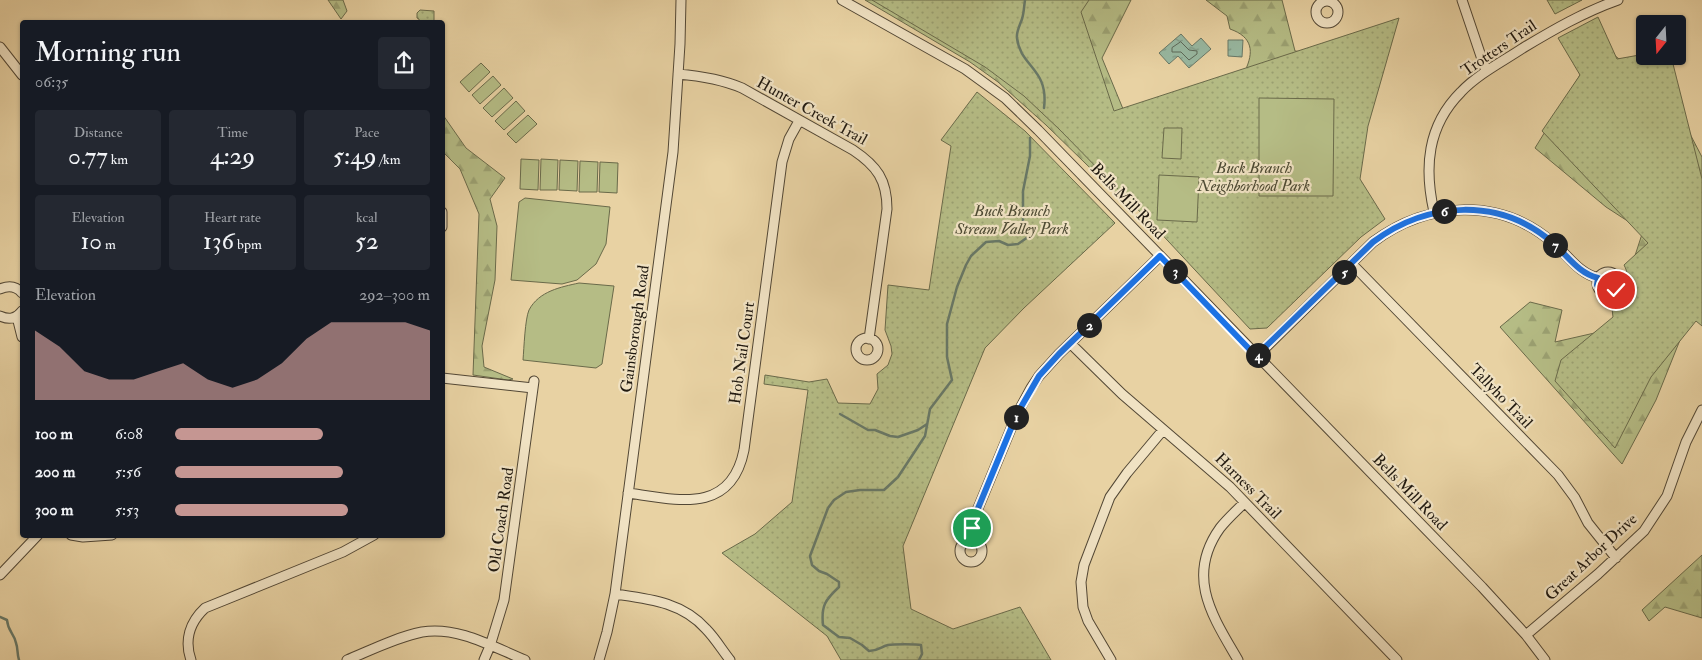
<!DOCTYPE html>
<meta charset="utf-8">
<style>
:root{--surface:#171b24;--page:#242831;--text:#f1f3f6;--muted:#9ea1a6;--accent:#c59692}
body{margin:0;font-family:"IM FELL Double Pica",serif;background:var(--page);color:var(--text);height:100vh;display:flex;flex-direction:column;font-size:19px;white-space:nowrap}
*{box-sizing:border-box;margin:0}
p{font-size:16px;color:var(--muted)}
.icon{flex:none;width:28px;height:28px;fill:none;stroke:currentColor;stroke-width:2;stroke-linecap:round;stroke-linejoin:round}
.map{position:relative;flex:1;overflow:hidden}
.panel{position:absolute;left:20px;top:20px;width:425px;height:518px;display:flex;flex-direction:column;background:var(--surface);border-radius:5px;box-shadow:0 1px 4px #0004}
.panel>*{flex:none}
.needle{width:32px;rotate:198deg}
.tools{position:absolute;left:1636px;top:15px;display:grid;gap:10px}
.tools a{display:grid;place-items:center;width:50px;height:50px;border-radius:5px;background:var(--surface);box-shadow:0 1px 4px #0004;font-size:25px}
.pin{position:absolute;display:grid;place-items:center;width:42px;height:42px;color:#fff;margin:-21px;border:2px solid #fff;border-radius:50%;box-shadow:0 1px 5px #0007}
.km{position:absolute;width:25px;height:25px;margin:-12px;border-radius:50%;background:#222;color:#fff;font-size:14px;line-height:25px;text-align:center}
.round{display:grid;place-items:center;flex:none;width:52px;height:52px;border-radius:5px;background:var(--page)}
.headline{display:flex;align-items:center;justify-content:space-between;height:85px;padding:0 15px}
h1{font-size:28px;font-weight:600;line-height:38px}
.figures{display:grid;grid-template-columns:repeat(3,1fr);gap:8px;height:85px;padding:5px 15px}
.figures div{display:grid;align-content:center;border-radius:5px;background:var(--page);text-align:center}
.figures b{font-size:25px;font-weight:600}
.figures small{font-size:14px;font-weight:400}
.figures p{font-size:14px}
.chart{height:140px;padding:10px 15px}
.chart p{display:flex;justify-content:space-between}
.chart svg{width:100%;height:90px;margin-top:5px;fill:var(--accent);opacity:.7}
ul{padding:0 15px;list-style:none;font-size:16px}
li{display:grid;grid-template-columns:80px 60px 1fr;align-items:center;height:38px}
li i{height:12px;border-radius:6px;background:var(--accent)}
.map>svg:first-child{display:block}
.forest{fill:url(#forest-firs);stroke:#6a6a4a}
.park{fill:url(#park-dots);stroke:#6a6a4a}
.garden{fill:#b5bc85;stroke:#6a6a4a}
.water{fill:url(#water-ripples);stroke:#687867}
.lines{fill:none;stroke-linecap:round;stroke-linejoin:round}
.shore{stroke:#5c6858;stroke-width:1}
.stream{stroke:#687867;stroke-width:2.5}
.minor-casing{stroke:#524735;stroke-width:11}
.minor{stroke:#f0e2c3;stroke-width:9}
.route-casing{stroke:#fff;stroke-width:10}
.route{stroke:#1a73e8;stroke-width:6}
.labels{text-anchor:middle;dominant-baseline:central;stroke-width:4.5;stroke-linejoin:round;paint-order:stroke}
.street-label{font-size:16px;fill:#201910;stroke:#f0e2c3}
.park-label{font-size:16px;font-style:italic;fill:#4d4a33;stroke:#f0e2c3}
</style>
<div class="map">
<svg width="1702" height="660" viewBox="0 0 1702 660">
<defs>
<pattern id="forest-firs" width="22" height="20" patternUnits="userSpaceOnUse" patternTransform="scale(1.25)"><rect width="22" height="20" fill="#b5bc85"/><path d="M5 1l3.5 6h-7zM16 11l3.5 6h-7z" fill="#9ba172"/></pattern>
<pattern id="park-dots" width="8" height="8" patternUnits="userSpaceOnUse" patternTransform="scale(1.25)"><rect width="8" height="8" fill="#b5bc85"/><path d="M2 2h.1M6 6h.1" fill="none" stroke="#9ba172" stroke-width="1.8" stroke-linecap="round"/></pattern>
<pattern id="water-ripples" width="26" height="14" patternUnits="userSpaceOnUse" patternTransform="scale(1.25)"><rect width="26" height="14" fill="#98b8a1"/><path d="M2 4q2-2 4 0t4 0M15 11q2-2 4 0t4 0" fill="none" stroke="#7c9582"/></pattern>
</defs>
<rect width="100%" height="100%" fill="#e8d2a3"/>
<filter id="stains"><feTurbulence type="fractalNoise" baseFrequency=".004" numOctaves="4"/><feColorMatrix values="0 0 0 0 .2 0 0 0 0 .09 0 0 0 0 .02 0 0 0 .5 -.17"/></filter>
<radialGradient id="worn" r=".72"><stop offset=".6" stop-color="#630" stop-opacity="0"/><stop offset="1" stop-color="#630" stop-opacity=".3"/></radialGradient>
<path class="forest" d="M328 0H343L347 11 341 19Z
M865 0H1131L1102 58 1128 121 1131 185 1122 199 1046 125 998 82 970 62Z
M1206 0H1282L1295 51 1347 57 1245 71C1254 52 1253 37 1230 29L1227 16Z
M1591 38 1622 61 1678 111 1702 157V323L1690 315 1656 400 1622 464 1500 327 1530 302 1562 310 1555 342 1612 329 1632 290 1631 268 1643 231 1606 207 1535 148 1580 75 1570 40Z
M443 115 466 148 505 178 490 199 497 226 495 280 482 346 484 367 513 379 508 380 473 375 479 214 460 169 443 152Z
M1702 555V618L1665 607 1649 621 1642 610Z"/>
<path class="park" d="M872 0H1089L1081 12 1114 111 1399 18 1368 126 1360 179 1385 219 1361 237 1267 328 1250 329 1155 227 1059 129 1024 96 985 67Z
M1547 0H1582L1555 14Z
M420 10 434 11V22H419V19L417 18V13Z
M1598 17 1617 59 1645 54V56H1671L1702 179V326L1696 321 1651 377 1615 448 1555 381 1561 360 1613 317 1611 301C1628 295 1632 280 1624 265L1648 243 1542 131 1580 75 1558 38Z
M977 92 1025 131 1115 223 1024 308 985 348 903 546 911 609 953 629 1020 607 1051 660H841L827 636 722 553 755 534 792 502 808 390 764 384 765 375 809 382 827 379 838 403 870 404 878 389 877 374 888 365 892 354 891 346 885 330 888 285 929 290 951 146 941 140Z"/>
<path class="garden" d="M481 63 490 72 469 92 460 82Z
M493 76 501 85 480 104 472 95Z
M504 88 513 98 492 117 483 108Z
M1259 98 1334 99 1333 196H1259Z
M516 101 525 111 504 130 495 121Z
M528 115 537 124 516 143 507 134Z
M1164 128H1182L1181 159 1162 158Z
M521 159 539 160 538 190 520 189Z
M541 159 558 160 557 190H540Z
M560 160 578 161 577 191 559 190Z
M580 161 598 162 597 192H579Z
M600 162 618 163 617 193 599 192Z
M1159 175 1199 177 1197 222 1157 220Z
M525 198 610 207 606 244 596 264 577 280 562 284 511 280 519 202Z
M579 283 614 286 602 364 596 368 523 360C524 348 525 319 529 310 539 291 561 287 579 283Z"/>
<path class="water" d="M1181 34 1192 46 1201 38 1211 49 1189 68 1178 56 1169 64 1159 53Z
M1228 40H1243L1242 57 1228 56Z"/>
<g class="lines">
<path class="shore" d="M1181 42 1189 50 1197 51V54L1189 60 1181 52H1172V48Z"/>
<path class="stream" d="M1025 0C1024 6 1024 13 1022 19 1020 25 1016 32 1017 38 1020 67 1049 68 1044 108
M840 414 868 430H875L890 436 898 437 918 430 927 424
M0 617 7 620C8 632 14 633 16 643 18 648 17 654 19 660
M919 660 922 654 921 645C917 644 893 644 888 645 880 647 881 650 869 651L862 645 850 638 839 637 823 625C821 606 825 600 839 587V582L827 574 819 571 812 565 810 556 828 508 834 500 846 492 860 490H884L898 477 925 436 930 409 952 380 947 357V324L957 287 966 265 971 256 986 242 999 241 1008 245 1018 244 1028 237 1029 228 1023 221V191L1030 156V138"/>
<g class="minor-casing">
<path id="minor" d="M842 0 965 69 1005 98 1038 130 1482 587 1526 635 1545 660
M1462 0 1486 71
M1316 12a11 11 0 1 1 22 0a11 11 0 1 1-22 0Z
M0 47 22 75
M678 74C701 76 721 79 742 88L853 150C877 166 887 180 887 209L869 339
M442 212V227
M1434 212C1424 168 1427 126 1461 92 1478 74 1502 62 1523 48 1553 30 1584 12 1618 0
M1352 264 1558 475 1575 498 1588 523 1616 558
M1597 283a11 11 0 1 1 22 0a11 11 0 1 1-22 0Z
M0 289C9 285 16 286 22 293
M0 316C9 320 16 319 22 311
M17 317 22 337
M856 349a11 11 0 1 1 22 0a11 11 0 1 1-22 0Z
M1070 343 1122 394 1230 487 1397 660
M1257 356 1373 242C1428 201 1500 197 1553 243 1569 256 1578 273 1598 278
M442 378 533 388
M628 493C677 500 731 515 744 450L782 162 789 139 799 121
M71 535 83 537 112 535
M960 551a11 11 0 1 1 22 0a11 11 0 1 1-22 0Z
M971 541 974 518 1017 414 1031 388 1039 376 1059 354 1160 256
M0 575 38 535
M615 594C649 599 682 602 706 629 715 638 722 650 730 660
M1526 635 1598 574 1644 531 1667 496 1686 442 1702 410
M191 660C184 640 190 622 205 608L343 552 374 535
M347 660C371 650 397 637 422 632 458 626 493 647 525 660
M484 660 490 646 504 600 534 381
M599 660 607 632 615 594 673 152 680 44 681 0
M1111 660 1088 621 1083 607 1081 582 1084 565 1110 497 1127 473 1163 430
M1238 660C1213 617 1185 577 1220 528 1227 519 1236 511 1244 503"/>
</g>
<use href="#minor" class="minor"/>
</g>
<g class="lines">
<g class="route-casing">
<path id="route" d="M972 528 974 518 1017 414 1039 376 1059 354 1160 256 1256 356 1373 242C1428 201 1500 197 1553 243 1568 256 1578 273 1598 278L1597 285 1603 293 1610 294 1616 290"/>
</g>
<use href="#route" class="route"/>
</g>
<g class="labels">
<g class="street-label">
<text transform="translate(1499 48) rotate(-34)">Trotters Trail</text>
<text transform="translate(812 111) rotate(29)">Hunter Creek Trail</text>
<text transform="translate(1128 201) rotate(46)">Bells Mill Road</text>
<text transform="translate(635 329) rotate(-82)">Gainsborough Road</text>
<text transform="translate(742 353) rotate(-82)">Hob Nail Court</text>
<text transform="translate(1501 396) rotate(46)">Tallyho Trail</text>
<text transform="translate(1248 486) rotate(45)">Harness Trail</text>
<text transform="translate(1410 492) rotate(46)">Bells Mill Road</text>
<text transform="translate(501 520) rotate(-82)">Old Coach Road</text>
<text transform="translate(1591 557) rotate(-43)">Great Arbor Drive</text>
</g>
<g class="park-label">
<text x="1254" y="168">Buck Branch<tspan x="1254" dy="18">Neighborhood Park</tspan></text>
<text x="1012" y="211">Buck Branch<tspan x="1012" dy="18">Stream Valley Park</tspan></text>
</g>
</g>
<rect width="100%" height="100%" filter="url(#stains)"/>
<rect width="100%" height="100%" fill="url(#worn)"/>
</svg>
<div class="tools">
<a><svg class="needle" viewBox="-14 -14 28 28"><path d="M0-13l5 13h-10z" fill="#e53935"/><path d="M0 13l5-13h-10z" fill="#9ea1a6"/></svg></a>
</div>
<div class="pin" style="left:972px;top:528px;background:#1e9e55"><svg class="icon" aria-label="arrive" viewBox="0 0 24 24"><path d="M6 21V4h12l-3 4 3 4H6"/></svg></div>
<div class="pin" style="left:1616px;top:290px;background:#d93025"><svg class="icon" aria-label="check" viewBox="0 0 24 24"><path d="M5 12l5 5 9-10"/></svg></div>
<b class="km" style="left:1016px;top:417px">1</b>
<b class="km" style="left:1089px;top:325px">2</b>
<b class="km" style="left:1175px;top:271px">3</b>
<b class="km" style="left:1258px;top:355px">4</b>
<b class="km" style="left:1344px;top:272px">5</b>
<b class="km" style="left:1444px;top:211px">6</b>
<b class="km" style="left:1555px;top:245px">7</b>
<section class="panel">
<div class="headline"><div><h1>Morning run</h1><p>06:35</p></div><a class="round"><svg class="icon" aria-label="share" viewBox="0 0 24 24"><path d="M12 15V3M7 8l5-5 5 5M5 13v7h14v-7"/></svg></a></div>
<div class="figures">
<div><p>Distance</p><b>0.77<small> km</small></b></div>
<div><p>Time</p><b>4:29</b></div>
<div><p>Pace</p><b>5:49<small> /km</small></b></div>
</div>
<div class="figures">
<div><p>Elevation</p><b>10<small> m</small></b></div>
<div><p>Heart rate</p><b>136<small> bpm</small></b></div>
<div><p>kcal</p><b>52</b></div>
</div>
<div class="chart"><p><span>Elevation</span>292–300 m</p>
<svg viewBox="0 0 160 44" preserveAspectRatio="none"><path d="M0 44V10L10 18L20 30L30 34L40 34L50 30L60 26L70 34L80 38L90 34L100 26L110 14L120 6L130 6L140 6L150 6L160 10V44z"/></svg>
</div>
<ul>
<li><b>100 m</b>6:08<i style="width:58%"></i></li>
<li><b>200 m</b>5:56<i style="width:66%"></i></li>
<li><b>300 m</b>5:53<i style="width:68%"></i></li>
</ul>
</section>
</div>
